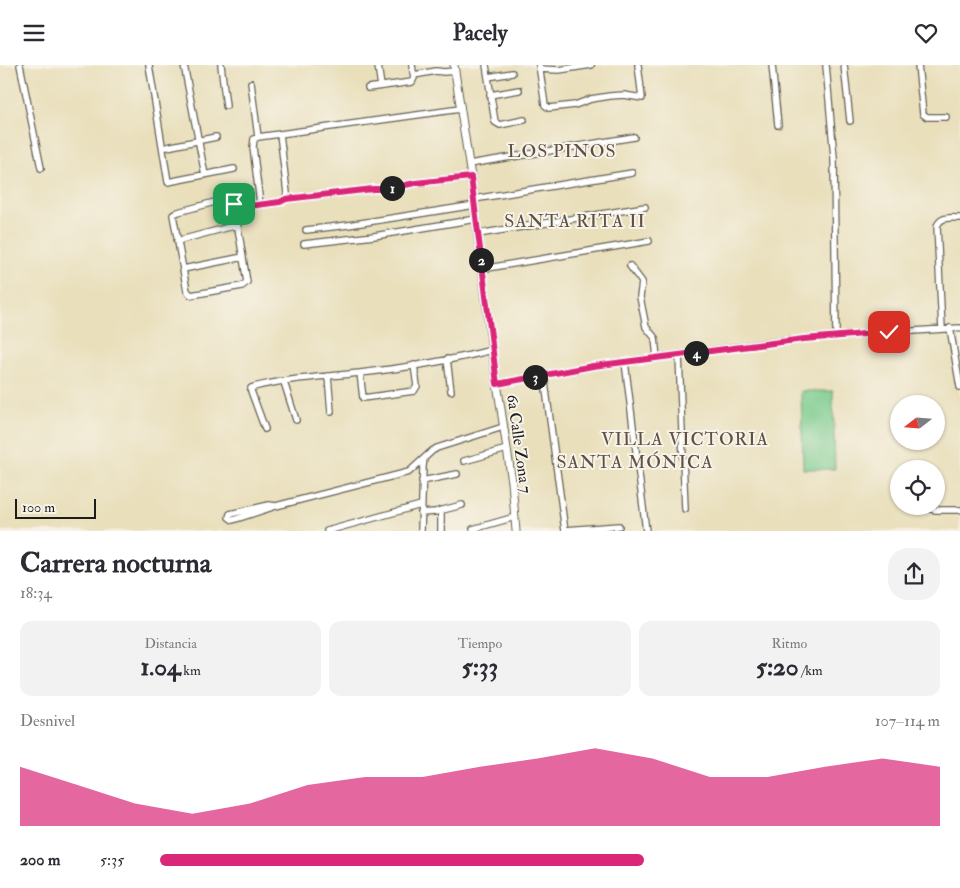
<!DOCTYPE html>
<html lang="es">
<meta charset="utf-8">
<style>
:root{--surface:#fff;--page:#f2f2f3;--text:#2b2b33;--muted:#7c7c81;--accent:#db2777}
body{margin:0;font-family:"IM FELL Double Pica",serif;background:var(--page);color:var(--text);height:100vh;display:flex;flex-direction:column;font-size:19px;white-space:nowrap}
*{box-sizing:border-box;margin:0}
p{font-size:16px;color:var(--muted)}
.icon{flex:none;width:28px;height:28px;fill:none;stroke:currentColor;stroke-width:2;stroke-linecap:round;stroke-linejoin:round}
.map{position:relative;height:466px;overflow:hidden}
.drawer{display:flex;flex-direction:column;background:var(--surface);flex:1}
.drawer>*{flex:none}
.needle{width:32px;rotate:253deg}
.tools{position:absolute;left:890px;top:330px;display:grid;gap:10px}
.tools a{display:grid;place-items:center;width:55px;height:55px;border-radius:50%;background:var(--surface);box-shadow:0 1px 4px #0004;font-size:25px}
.scale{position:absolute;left:15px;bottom:12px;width:81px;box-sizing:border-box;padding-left:5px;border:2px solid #1c1c1c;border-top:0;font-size:14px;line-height:18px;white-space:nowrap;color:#1c1c1c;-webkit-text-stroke:4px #f7f3e8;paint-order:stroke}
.pin{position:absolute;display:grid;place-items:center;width:42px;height:42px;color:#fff;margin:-21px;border-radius:10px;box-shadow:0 2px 8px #0006}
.km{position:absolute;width:25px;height:25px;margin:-12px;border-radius:50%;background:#222;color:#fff;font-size:14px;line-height:25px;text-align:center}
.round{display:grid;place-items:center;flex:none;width:52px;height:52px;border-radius:20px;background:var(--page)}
.overview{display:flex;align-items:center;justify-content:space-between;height:85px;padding:0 20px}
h1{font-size:28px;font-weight:700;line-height:38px}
.figures{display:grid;grid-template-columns:repeat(3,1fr);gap:8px;height:85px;padding:5px 20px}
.figures div{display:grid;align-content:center;border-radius:12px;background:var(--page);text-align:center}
.figures b{font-size:25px;font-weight:700}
.figures small{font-size:14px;font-weight:400}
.figures p{font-size:14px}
.chart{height:140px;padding:10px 20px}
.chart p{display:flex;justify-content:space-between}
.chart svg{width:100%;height:90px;margin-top:5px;fill:var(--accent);opacity:.7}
ul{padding:0 20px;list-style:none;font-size:16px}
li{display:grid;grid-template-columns:80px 60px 1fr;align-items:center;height:38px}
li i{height:12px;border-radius:6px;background:var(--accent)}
header{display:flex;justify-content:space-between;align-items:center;height:65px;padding:0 20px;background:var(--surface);font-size:22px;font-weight:700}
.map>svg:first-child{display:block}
.green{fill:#7acb8d;stroke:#4b7454}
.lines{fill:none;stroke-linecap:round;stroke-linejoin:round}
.minor-casing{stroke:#646054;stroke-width:8}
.tertiary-casing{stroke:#646054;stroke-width:9}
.minor{stroke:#fff;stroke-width:5.5}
.tertiary{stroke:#fff;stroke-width:7}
.route-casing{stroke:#fff;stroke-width:10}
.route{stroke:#db2777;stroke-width:6}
.labels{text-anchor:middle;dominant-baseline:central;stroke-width:4;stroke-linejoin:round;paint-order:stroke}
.street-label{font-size:16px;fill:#1c1c1c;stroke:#f7f3e8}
.neighbourhood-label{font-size:18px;letter-spacing:1px;fill:#5f5045;stroke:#f7f3e8}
</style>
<header><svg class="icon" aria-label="menu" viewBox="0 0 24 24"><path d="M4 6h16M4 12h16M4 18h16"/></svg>Pacely<svg class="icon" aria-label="heart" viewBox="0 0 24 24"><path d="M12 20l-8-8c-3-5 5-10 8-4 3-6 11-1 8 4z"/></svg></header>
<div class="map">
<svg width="960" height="466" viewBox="0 0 960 466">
<rect width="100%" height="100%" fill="#f7f3e8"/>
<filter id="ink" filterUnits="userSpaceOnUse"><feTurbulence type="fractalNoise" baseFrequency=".02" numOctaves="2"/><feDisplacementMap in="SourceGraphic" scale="10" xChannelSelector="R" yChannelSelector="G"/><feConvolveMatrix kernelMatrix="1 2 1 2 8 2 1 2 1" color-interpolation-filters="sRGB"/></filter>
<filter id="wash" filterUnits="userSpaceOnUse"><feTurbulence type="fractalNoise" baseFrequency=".0096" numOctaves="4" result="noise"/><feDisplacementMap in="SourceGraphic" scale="20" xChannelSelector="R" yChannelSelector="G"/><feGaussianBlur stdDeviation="1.12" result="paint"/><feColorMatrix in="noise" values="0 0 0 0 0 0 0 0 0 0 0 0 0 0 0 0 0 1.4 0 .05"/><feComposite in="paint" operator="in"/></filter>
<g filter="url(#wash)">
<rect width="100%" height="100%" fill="#e9dfbb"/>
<path class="green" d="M801 326H833L835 404H803Z"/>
</g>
<g filter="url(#ink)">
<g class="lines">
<g class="minor-casing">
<path id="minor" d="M20 0 41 103
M149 0 168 117 234 104
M184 0 205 110
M221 0 226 41
M486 0 495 57 500 60 524 55
M539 0 545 40 549 43 575 40 591 34 610 31 624 30 642 33 638 0
M772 0 778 60
M826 0 834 93 836 271
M844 0 850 56
M918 0 923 49 927 52H946
M378 1 381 21
M539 4 559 5 591 0
M414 10 436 6 444 7 454 6
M488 12 512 8
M251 18 258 72
M368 23 412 17 414 13 412 0
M490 30 519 25
M280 69 287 128 286 134
M167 82 216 72
M469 99 634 72
M226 134 231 135 234 139 247 217 242 221 191 230 187 226 173 150 178 147Z
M474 134 632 108
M260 139 253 82 254 74 258 72 460 44
M235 143 280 137 286 134 373 124H386L415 118 471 112
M306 165 348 160 475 140
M478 169 645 142
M177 176 237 160
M304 179 374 171 476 154
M630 201 642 217 640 232 646 262 655 273 657 293
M183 204 243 192
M482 204 649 176
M950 263 960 322
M942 264 937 161C941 151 951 153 960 153
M679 290 685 444
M447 294 451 326
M625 297 646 466
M360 308 363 333 414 326 417 321 414 300
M544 310 565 466
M328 311 331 347
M284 317 296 355
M497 319 593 301 775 277 836 271 960 263
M265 364 251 326V323L254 322C288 313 325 312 360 308 404 303 449 296 492 285
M464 396 507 384
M422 416 457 409
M276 441 269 440 230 449 229 452 233 455 276 441 409 407 432 386 437 383 503 362
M931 444 936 445H960
M441 445V466
M421 448 435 447 462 440
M473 464 515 452
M565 465 619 461
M327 466 421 440
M421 466 423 401 424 394"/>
</g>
<g class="tertiary-casing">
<path id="tertiary" d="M454 0 471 112 492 285 512 417 516 466"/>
</g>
<use href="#minor" class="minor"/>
<use href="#tertiary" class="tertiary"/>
</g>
</g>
<g class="lines" filter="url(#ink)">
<g class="route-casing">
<path id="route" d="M234 139 235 143 280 137 286 134 373 124H386L415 118 471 112 497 319 593 301 804 274 889 267"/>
</g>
<use href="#route" class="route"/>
</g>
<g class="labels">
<g class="street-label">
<text transform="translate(519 379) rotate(82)">6a Calle Zona 7</text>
</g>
<g class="neighbourhood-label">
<text x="562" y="86">LOS PINOS</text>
<text x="575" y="156">SANTA RITA II</text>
<text x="685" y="374">VILLA VICTORIA</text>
<text x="635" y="397">SANTA MÓNICA</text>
</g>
</g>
</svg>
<div class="tools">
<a><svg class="needle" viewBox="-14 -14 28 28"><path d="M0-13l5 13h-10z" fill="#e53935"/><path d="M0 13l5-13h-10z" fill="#7c7c81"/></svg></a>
<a><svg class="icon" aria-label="locate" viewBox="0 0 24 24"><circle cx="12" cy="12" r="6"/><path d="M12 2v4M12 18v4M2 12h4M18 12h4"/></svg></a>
</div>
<div class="scale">100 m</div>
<div class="pin" style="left:234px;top:139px;background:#1e9e55"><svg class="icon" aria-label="arrive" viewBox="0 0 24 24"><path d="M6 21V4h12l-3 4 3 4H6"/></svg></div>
<div class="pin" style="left:889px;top:267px;background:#d93025"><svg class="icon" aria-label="check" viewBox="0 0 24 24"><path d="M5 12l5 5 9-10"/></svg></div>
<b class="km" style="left:392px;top:123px">1</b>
<b class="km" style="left:481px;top:195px">2</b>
<b class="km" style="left:535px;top:312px">3</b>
<b class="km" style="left:696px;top:288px">4</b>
</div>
<section class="drawer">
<div class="overview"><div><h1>Carrera nocturna</h1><p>18:34</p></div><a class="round"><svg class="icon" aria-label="share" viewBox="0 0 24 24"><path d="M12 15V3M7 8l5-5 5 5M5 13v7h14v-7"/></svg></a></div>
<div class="figures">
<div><p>Distancia</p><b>1.04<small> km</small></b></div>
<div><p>Tiempo</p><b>5:33</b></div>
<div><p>Ritmo</p><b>5:20<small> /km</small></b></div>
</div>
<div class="chart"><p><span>Desnivel</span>107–114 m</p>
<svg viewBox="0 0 160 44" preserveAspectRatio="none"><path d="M0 44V15L10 24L20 33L30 38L40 33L50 24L60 20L70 20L80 15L90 11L100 6L110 11L120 20L130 20L140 15L150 11L160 15V44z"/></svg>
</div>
<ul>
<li><b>200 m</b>5:35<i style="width:62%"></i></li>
</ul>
</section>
